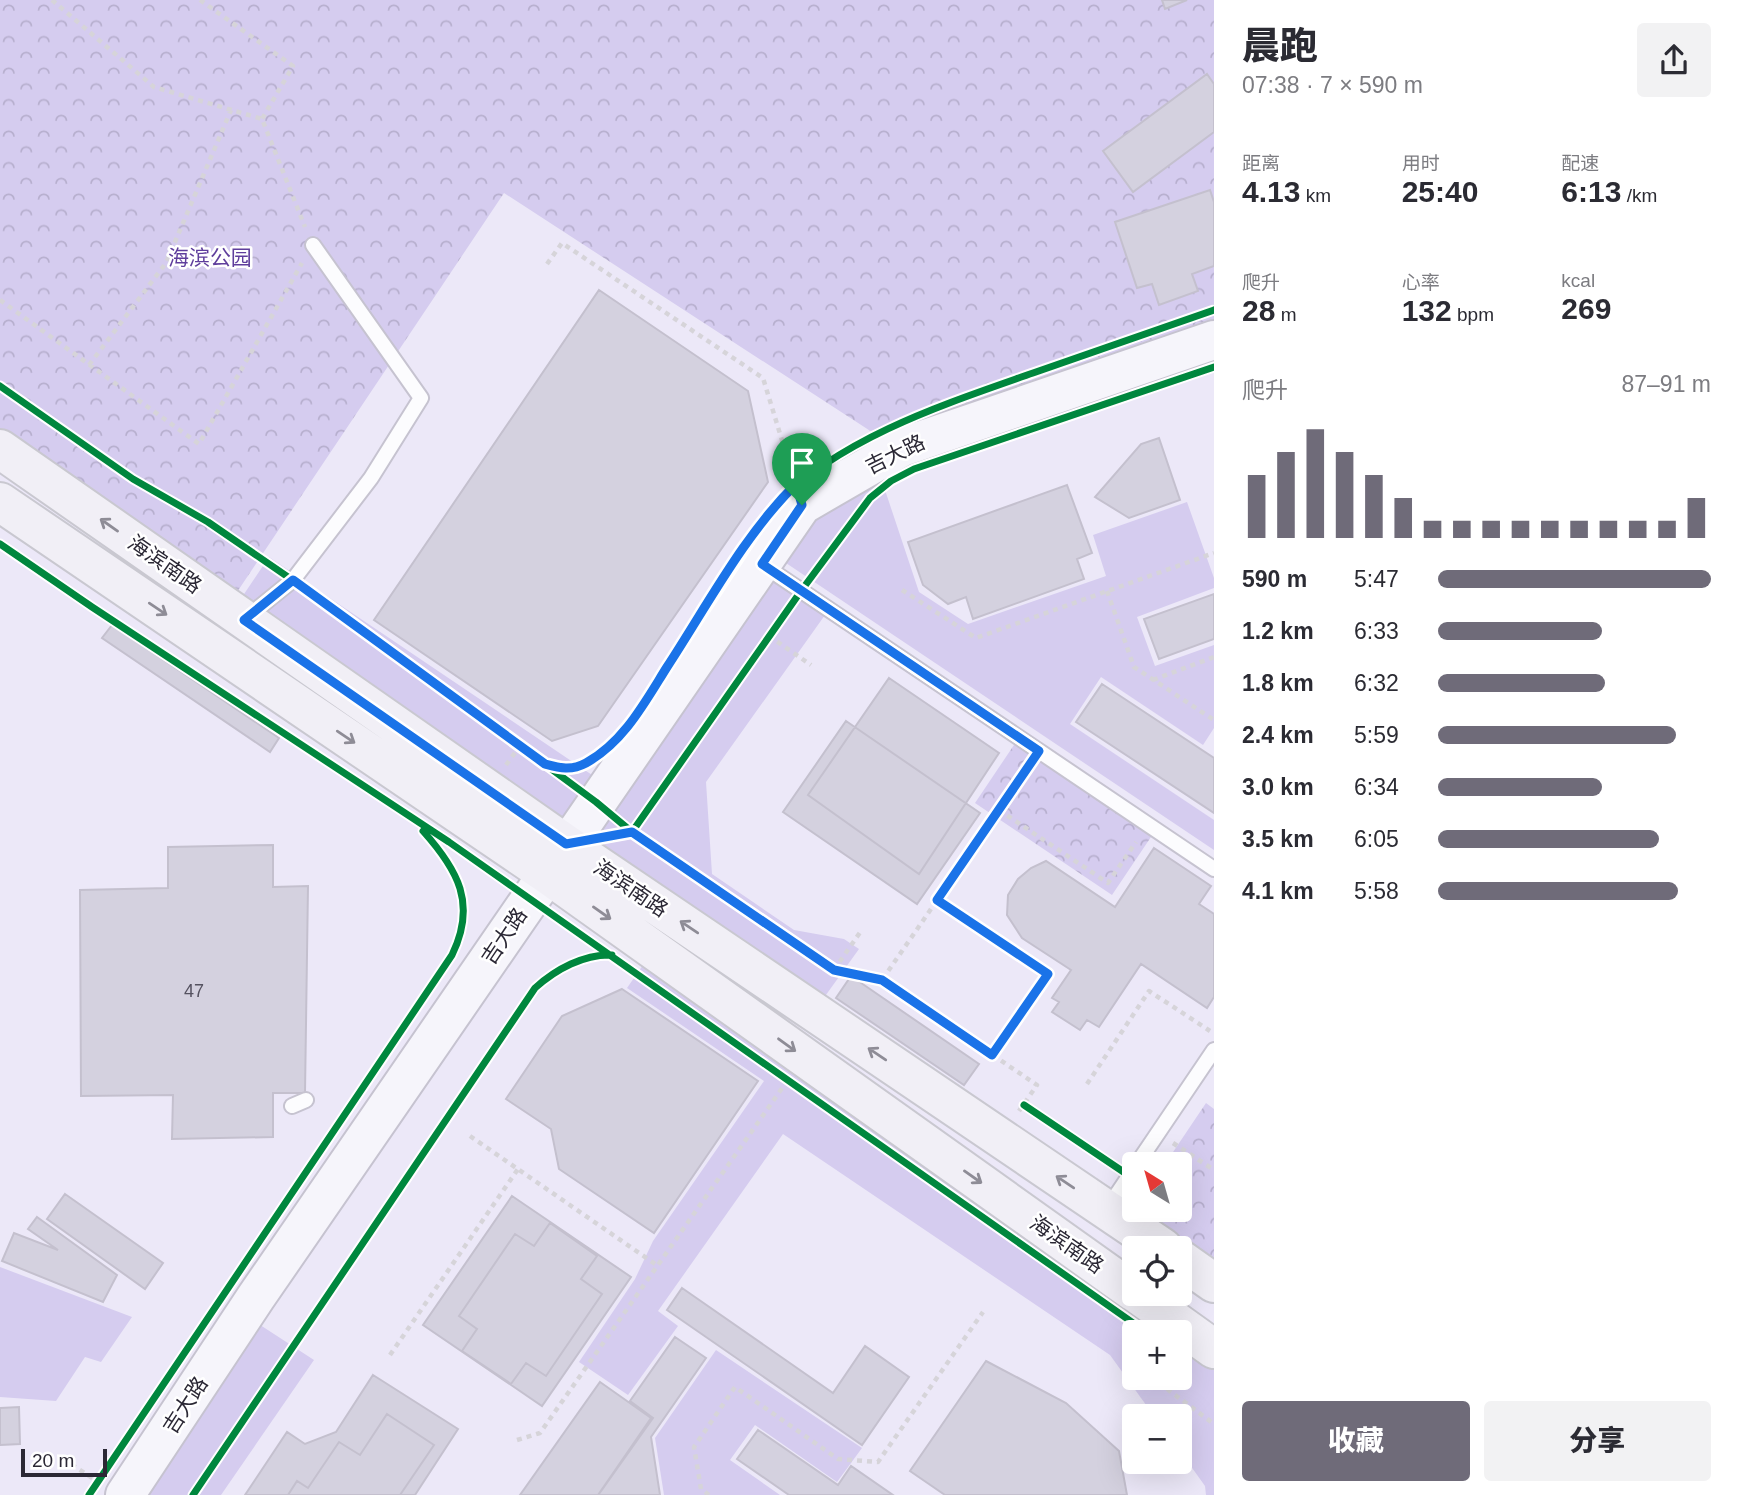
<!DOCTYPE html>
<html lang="zh">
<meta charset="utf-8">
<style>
:root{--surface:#fff;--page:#f2f2f3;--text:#2b2b33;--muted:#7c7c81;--accent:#6f6b79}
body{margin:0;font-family:Arial,"Noto Sans SC",sans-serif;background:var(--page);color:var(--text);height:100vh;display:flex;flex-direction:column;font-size:26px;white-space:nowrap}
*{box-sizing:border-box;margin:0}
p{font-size:23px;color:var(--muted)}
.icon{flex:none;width:38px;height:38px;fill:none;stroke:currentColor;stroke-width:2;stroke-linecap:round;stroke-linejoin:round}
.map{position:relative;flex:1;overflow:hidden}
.details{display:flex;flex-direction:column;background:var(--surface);width:525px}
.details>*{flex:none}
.needle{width:46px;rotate:323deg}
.tools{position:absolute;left:1122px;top:1152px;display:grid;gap:14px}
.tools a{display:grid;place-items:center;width:70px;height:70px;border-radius:7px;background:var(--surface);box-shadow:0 7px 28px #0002;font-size:35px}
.scale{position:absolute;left:21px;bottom:18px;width:86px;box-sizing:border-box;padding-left:7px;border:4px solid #2b2835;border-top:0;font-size:19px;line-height:24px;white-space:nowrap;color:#2b2835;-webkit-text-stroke:5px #fff;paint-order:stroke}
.pin{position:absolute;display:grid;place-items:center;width:60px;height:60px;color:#fff;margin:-72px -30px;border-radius:50% 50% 50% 0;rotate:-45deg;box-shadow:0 0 7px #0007}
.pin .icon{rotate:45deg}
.round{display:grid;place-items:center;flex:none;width:74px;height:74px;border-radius:7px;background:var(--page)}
.overview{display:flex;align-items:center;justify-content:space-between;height:119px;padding:0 28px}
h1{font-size:38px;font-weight:800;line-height:52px}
.figures{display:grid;grid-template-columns:repeat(3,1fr);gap:10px;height:119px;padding:7px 28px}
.figures div{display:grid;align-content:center}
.figures b{font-size:30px;font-weight:800}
.figures small{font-size:19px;font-weight:400}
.figures p{font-size:19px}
.chart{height:196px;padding:14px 28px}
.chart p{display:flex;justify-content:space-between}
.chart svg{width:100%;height:126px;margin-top:7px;stroke:var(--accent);stroke-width:6}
.cta{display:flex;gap:14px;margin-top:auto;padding:14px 28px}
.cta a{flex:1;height:80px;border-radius:7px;background:var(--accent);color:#fff;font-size:28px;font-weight:800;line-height:80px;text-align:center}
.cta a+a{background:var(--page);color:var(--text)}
ul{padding:0 28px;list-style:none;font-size:23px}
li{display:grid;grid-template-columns:112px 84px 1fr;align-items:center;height:52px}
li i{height:18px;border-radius:9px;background:var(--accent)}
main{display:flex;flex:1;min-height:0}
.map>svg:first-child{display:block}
.grass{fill:#d5ccef}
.forest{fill:url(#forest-crowns)}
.building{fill:#d4d1df;stroke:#c4c0ce;stroke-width:2}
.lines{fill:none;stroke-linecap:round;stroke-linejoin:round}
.lane-casing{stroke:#c6c3d0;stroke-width:18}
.secondary-casing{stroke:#c6c3d0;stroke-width:42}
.primary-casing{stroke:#c9c8d0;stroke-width:42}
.path{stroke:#d6d4d9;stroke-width:4.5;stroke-dasharray:5 5;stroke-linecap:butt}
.lane{stroke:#fcfcfe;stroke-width:14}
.secondary{stroke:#f6f5fb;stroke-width:38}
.primary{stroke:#f1eff6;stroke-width:38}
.cycleway-casing{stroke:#fff;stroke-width:11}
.cycleway{stroke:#00873e;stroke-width:7}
.oneway{stroke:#8e8c96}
.route-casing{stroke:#fff;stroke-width:14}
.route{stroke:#1a73e8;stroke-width:9}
.labels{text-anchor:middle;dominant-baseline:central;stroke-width:5;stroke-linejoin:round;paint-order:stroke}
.number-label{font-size:18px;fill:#555260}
.park-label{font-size:21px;fill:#5f3e9c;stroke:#fff}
.street-label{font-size:21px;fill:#2b2835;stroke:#fff}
</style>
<main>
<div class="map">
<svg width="1214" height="1495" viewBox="0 0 1214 1495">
<defs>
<pattern id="forest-crowns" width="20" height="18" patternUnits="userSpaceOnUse" patternTransform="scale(1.75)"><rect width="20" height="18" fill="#d5ccef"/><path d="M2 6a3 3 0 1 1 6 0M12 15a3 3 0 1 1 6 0" fill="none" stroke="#b7afce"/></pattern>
</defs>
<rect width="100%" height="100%" fill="#ece8f8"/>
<path class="grass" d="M878 469 919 592 968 624 1106 576 1093 535 1187 502 1214 578V588L1137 617 1155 666 1214 645V728L1203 745 1101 677 1070 724 1214 820V850L780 559 812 511Z
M269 557 601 781 569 827 238 603Z
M763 573 825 615 706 782 712 874 794 930 844 939 859 949 818 1006 578 842Z
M650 955 1179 1332H1134V1377H1180V1332L1214 1356V1495H1206L1205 1486 1180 1451V1416H1154L1110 1355 783 1134 658 1311 678 1326 628 1395 579 1362 635 1279 653 1241 764 1081 627 988Z
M0 1267 132 1317 101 1362 85 1357 56 1401 0 1397Z
M251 1319 314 1360 221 1495H135Z
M716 1350 862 1448 837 1482 755 1425 730 1460 780 1495H664L655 1438Z"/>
<path class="forest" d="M0 0H1214V333L895 447 504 193 227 607 0 448Z
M1018 739 1155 831 1112 895 975 803Z
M1206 1103 1214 1109V1264L1134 1209H1180V1164H1165Z"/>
<path class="building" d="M1162 0H1187L1165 9Z
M1207 74 1214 84V132L1133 192 1103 151Z
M1210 190 1214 202V266L1192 274 1198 291 1159 305 1152 284 1137 288 1115 222Z
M599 290 748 391 768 482 598 726 552 741 374 620Z
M1159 438 1180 500 1129 518 1095 497 1141 444Z
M1067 485 1092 553 1077 559 1084 579 973 619 966 597 948 604 923 585 908 542Z
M1214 594V639L1159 659 1144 619Z
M112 625 279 738 270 752 102 638Z
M889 678 999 753 919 874 808 795Z
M1102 684 1214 758V813L1076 722Z
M846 721 980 813 917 904 783 812Z
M273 845V887L308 886 305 1093H273V1137L172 1139 173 1095 81 1096 80 890 168 888V847Z
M1154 848 1211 886 1199 904 1214 914V997L1207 1008 1141 964 1099 1027 1087 1020 1080 1030 1052 1012 1059 1002 1052 998 1071 970 1022 938 1007 915 1008 895 1018 879 1031 868 1046 861 1115 907Z
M851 976 979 1064 964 1085 836 998Z
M622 989 758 1081 654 1233 559 1169 551 1129 506 1099 562 1016Z
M65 1194 163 1263 145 1289 47 1219Z
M512 1196 631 1277 542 1406 423 1325Z
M37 1217 117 1275 103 1302 2 1261 14 1233 58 1250 28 1229Z
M550 1223 597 1256 581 1279 602 1294 546 1376 526 1363 511 1384 462 1351 477 1329 459 1316 515 1234 534 1246Z
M682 1288 833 1393 865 1346 909 1377 862 1445 667 1310Z
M675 1337 706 1358 651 1437 660 1495H601L599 1494 653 1418 630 1401Z
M986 1361 1066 1403 1119 1451 1127 1495H945L910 1471Z
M373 1375 458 1429 415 1495H245L287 1432 305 1444 336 1432Z
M600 1382 651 1418 598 1495H520Z
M19 1407 20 1444 0 1445V1408Z
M387 1414 434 1445 400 1495H288L297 1481 308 1488 339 1442 360 1455Z
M758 1430 838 1485 851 1466 893 1495H789L737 1459Z"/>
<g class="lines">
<g class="lane-casing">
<path id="lane" d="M763 565 1214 869
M246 618 293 580 371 478 421 398 313 245
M292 1106 306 1100
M1137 1164 1214 1050
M1107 1209 1134 1169"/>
</g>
<g class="secondary-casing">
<path id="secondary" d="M125 1495 256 1297 802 505 902 447 1214 340"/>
</g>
<g class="primary-casing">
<path id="primary" d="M0 449 566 844 1163 1248
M0 502 547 874 1134 1292
M1180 1259 1214 1283
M1136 1293 1214 1349"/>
</g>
<path class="path" d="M52 0 154 87 262 119 305 227
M200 0 293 66 262 119
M547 264 562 243 763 378 792 473
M0 300 199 444 302 263
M89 365 166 263 231 110
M902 590 976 638 1214 553
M1107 591 1134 667 1214 720
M769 636 811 665
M1153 680 1214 657
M506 765 520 746
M999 810 1108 883 1136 842
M937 900 1048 974 992 1055
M834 970 861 931
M1087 1084 1149 991 1210 1031
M1019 1111 1037 1085 882 980 1029 767
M470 1136 658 1266
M1173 1143 1214 1170
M390 1355 518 1169
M1127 1360 1134 1365
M1151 1377 1214 1424
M517 1440 540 1433 785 1084
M63 1459 97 1481
M709 1495 701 1489 694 1447 735 1387 838 1459 878 1462 983 1312"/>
<use href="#lane" class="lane"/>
<use href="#secondary" class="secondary"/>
<use href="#primary" class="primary"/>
<g class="cycleway-casing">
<path id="cycleway" d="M0 386 133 479 208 522 336 610 596 802 632 832 834 970 882 980
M0 544 92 607 449 842 1146 1332
M548 765C555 766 564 770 570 769 594 766 613 742 629 726L775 504C845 436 942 405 1033 373 1094 352 1154 331 1214 310
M566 844 632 832 801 591 870 498 891 481 914 469 1214 367
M1024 1105 1134 1179
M89 1495 452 955C477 904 458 870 423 831
M193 1495 535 988C556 969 584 954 612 955"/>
</g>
<use href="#cycleway" class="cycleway"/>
</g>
<defs><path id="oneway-shaft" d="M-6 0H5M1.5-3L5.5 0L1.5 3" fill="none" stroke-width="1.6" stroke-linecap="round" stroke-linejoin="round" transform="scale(1.75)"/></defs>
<g class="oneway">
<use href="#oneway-shaft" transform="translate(109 525) rotate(-145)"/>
<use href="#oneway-shaft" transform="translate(158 609) rotate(34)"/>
<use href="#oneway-shaft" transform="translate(346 737) rotate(34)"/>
<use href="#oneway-shaft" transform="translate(602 913) rotate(35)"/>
<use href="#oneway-shaft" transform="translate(689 927) rotate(-146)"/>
<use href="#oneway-shaft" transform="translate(787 1045) rotate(36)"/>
<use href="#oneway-shaft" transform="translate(877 1054) rotate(-146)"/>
<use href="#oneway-shaft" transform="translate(973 1177) rotate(35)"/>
<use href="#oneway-shaft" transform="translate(1065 1182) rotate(-146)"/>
</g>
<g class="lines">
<g class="route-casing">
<path id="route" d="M796 484 802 505 762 564 1039 751 937 900 1048 974 992 1055 882 980 834 970 632 832 566 844 244 620 293 580 545 764C560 768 571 771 586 763 624 742 645 702 667 667 707 606 744 535 796 484Z"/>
</g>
<use href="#route" class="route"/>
</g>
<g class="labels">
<g class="number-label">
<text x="194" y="991">47</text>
</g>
<g class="park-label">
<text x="210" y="257">海滨公园</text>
</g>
<g class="street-label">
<text transform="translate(895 454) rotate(-26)">吉大路</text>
<text transform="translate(165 564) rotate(35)">海滨南路</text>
<text transform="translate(631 888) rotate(34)">海滨南路</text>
<text transform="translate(504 936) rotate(-56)">吉大路</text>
<text transform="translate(1067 1244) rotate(35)">海滨南路</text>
<text transform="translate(185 1405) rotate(-57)">吉大路</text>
</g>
</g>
</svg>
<div class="tools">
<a><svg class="needle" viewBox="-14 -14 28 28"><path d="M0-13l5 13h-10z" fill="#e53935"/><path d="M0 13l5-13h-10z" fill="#7c7c81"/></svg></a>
<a><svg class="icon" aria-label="locate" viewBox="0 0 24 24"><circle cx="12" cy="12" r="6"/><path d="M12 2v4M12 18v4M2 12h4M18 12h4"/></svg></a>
<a>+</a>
<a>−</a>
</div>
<div class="scale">20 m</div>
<div class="pin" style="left:802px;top:505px;background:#1e9e55"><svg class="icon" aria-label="arrive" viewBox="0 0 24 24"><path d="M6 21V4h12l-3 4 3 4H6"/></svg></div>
</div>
<section class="details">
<div class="overview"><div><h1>晨跑</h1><p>07:38 · 7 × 590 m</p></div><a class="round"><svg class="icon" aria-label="share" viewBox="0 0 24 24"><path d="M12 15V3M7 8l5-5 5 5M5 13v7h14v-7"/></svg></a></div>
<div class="figures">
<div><p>距离</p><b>4.13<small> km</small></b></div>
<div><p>用时</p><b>25:40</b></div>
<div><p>配速</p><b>6:13<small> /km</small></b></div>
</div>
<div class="figures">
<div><p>爬升</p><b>28<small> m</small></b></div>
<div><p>心率</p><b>132<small> bpm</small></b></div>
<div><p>kcal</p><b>269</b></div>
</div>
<div class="chart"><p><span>爬升</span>87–91 m</p>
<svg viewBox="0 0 160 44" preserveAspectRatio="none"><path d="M5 44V22M15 44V14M25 44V6M35 44V14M45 44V22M55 44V30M65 44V38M75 44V38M85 44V38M95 44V38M105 44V38M115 44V38M125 44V38M135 44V38M145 44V38M155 44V30"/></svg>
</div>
<ul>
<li><b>590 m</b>5:47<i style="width:100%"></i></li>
<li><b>1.2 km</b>6:33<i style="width:60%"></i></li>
<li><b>1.8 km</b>6:32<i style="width:61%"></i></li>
<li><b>2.4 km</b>5:59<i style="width:87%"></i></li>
<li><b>3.0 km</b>6:34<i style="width:60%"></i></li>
<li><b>3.5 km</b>6:05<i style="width:81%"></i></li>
<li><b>4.1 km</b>5:58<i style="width:88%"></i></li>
</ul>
<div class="cta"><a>收藏</a><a>分享</a></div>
</section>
</main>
